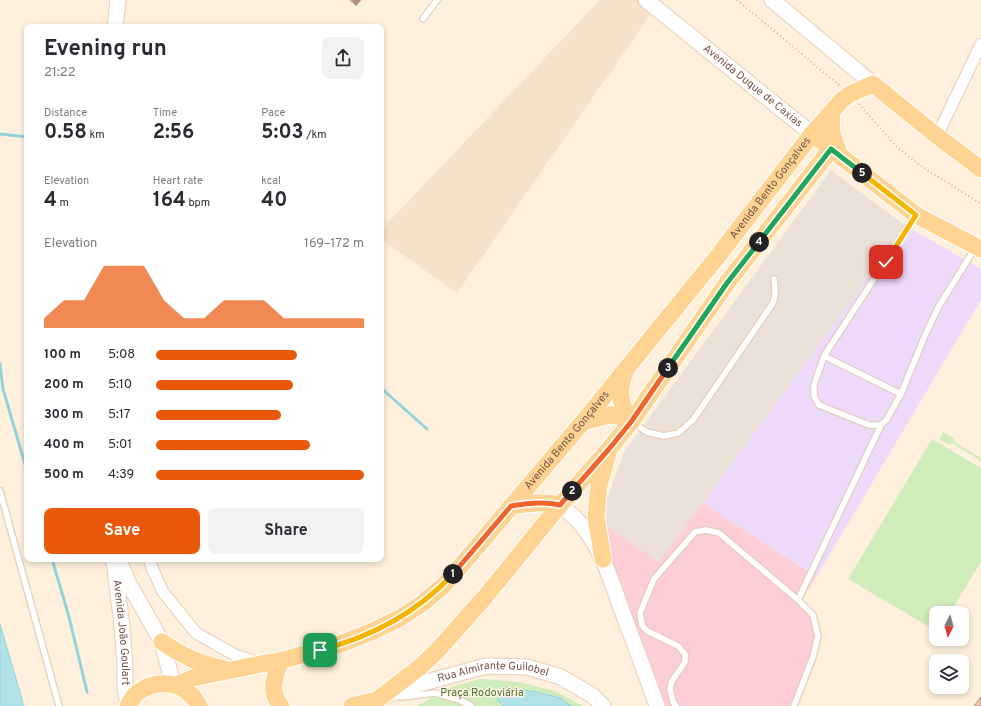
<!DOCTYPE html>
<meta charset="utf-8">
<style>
:root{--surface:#fff;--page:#f2f2f3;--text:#2b2b33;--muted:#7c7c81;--accent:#ea580c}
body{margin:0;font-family:Overpass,sans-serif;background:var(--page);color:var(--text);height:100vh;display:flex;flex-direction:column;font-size:15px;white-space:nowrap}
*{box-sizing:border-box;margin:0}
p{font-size:13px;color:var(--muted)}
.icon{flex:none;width:22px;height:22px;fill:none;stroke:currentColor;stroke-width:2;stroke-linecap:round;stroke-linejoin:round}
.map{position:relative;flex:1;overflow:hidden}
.drawer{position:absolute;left:24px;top:24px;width:360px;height:538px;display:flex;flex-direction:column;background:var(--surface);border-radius:8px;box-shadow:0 2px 6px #0003}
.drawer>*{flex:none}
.needle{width:26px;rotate:186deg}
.controls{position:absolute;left:929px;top:606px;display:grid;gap:8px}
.controls a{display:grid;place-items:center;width:40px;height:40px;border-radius:8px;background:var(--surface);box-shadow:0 2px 6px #0003;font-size:20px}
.pin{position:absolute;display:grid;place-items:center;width:34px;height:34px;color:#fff;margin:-17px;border-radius:8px;box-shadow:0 2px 6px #0006}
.km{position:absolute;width:20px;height:20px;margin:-10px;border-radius:50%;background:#222;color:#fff;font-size:11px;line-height:20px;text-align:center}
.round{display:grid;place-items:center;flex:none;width:42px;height:42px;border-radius:8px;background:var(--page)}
.head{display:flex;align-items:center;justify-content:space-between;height:68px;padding:0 20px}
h1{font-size:22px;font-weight:700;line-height:30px}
.stats{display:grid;grid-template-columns:repeat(3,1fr);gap:6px;height:68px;padding:4px 20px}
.stats div{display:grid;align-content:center}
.stats b{font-size:20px;font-weight:700}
.stats small{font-size:11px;font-weight:400}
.stats p{font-size:11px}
.chart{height:112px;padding:8px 20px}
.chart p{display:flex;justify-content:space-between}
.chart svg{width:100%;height:72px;margin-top:4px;fill:var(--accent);opacity:.7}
.cta{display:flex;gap:8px;margin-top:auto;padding:8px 20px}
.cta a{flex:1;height:46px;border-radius:8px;background:var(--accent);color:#fff;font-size:16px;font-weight:700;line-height:46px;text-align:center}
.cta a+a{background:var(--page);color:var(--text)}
ul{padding:0 20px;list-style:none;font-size:13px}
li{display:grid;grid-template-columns:64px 48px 1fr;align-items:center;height:30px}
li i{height:10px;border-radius:5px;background:var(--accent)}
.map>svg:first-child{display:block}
.residential{fill:#f6e1ca}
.industrial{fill:#ebe1d9}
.education{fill:#edd9fa}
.medical{fill:#fdced6}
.green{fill:#d0ecba}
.water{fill:#b0e2e8;stroke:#95d3db}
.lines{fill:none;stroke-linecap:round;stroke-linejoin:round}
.stream{stroke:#95d3db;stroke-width:3}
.service-casing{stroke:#e4cdbb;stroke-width:8}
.minor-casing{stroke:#e4cdbb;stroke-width:13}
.secondary-casing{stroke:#eacdb7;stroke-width:17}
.primary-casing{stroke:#fff;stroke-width:19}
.path{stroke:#daad95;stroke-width:2;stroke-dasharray:1 3;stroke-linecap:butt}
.service{stroke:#fff;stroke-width:5.5}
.minor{stroke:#fff;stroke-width:11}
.secondary{stroke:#fff;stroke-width:15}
.primary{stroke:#ffd392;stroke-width:17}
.wall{fill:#d4ae98}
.shaded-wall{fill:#ac8d7c}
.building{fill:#f6cab1;stroke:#ac8d7c}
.split-1-casing{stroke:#fff;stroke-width:8}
.split-2-casing{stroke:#fff;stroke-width:8}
.split-3-casing{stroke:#fff;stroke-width:8}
.split-4-casing{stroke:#fff;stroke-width:8}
.split-5-casing{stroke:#fff;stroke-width:8}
.split-6-casing{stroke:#fff;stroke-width:8}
.split-1{stroke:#f5b400;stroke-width:5}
.split-2{stroke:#f0652b;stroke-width:5}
.split-3{stroke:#f0652b;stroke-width:5}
.split-4{stroke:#22a559;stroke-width:5}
.split-5{stroke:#22a559;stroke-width:5}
.split-6{stroke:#f5b400;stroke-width:5}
.labels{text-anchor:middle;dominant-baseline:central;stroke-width:3;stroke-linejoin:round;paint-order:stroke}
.street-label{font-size:11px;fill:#755344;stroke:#fff3e4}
.park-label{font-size:11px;fill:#4c7638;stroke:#fff3e4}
</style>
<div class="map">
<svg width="981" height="706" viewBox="0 0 981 706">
<rect width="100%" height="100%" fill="#fef0dc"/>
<path class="residential" d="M600 0H646L655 8 457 293 381 239V230Z"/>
<path class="industrial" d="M831 170 906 226 659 563 603 524 604 507 624 452Z"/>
<path class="education" d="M906 226 981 269V300L816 577 703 503Z"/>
<path class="medical" d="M703 503 816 577 800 602 813 615 818 636 794 706H660L607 560 603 524 659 562Z"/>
<path class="green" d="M943 432 954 439 953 441 981 458V461L952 443 950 445 939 439Z
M932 439 981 468V562L950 613H936V631L848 579Z
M480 679 519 682 555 691 583 706H417L449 688Z"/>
<path class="water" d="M0 624 24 706H0Z
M504 687 537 692 560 698 571 706H503L498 701 499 692Z"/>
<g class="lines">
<path class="stream" d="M0 134 27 137
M0 364 3 389 27 471
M381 388 427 429
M52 559 69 617 87 692"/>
<g class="service-casing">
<path id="service" d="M423 19 437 0
M915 216 824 356 814 385V396L819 405 869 425H881L887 419 901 394 926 333 939 306 975 248
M824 356 901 394
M633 423 647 432 664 436 678 433 693 420 773 303C776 294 775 288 774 279
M0 491 59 706
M401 697 435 693 460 700 471 706
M676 706 673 702 670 689 672 681 685 662V654L678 646 647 631 642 625 640 613 654 579 695 532 706 530 719 533 798 600
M794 706 813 657 818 636 813 615 798 600 881 425"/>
</g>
<g class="minor-casing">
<path id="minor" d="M937 136 981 44
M149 559 153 570 163 592 196 633 235 655 259 663"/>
</g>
<g class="secondary-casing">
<g id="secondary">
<path id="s1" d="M646 0 812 134"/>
<path d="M772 0 873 84"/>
<path d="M115 27 118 0"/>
<path d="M560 505C566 510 573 515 578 521 601 546 611 580 622 611 634 643 646 674 657 706"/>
<path id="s2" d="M113 559 115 568 122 627 125 664V688L128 705"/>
<path d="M120 563 129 584 162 642 173 684"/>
<path id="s3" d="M385 696 423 683 486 666 527 667 561 677 593 696 603 706"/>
</g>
</g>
<g class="primary-casing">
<g id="primary">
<path d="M831 112 832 134 840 156"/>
<path d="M812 134 916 215 981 249"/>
<path d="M625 371C618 394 619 401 631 422"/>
<path d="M583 422 609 415 620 416 631 422"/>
<path d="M511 506C527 503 544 501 560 505"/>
<path d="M603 559 596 517 599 485 608 453"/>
<path d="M162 642C183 656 199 664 224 669"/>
<path d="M280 661C275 678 268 690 281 706"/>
<path id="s4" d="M177 685 193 678 261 664 280 661 340 644 371 632 400 618 423 603 443 586 464 562 583 422 718 256 812 134 842 100 850 94 873 84 937 136 981 169"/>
<path d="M128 706C130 702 133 697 137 693 158 677 187 682 199 706"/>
<path d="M352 706 377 700 420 667 437 651 485 597 560 505 609 449 631 422 727 283 831 149"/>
</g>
</g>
<path class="path" d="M737 0 840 86
M859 104 896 146 921 166 981 204"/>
<use href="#service" class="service"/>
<use href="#minor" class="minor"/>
<use href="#secondary" class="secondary"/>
<use href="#primary" class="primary"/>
</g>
<path class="wall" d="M349 0H361L356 6Z"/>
<path class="shaded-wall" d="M352 0H361L356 6Z"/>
<path class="building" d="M981 697V706H974Z"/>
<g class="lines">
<g class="split-1-casing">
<path id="split-1" d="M320 650C371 637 417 613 453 574"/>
</g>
<g class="split-2-casing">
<path id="split-2" d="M453 574 511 506C527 503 544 501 560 505L572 491"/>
</g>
<g class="split-3-casing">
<path id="split-3" d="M572 491 609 449 631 422 668 368"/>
</g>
<g class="split-4-casing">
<path id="split-4" d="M668 368 727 283 759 242"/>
</g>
<g class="split-5-casing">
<path id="split-5" d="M759 242 831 149 862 173"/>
</g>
<g class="split-6-casing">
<path id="split-6" d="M862 173 916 215 886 262"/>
</g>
<use href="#split-1" class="split-1"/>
<use href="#split-2" class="split-2"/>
<use href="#split-3" class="split-3"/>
<use href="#split-4" class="split-4"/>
<use href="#split-5" class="split-5"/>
<use href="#split-6" class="split-6"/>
</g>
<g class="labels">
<g class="street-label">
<text stroke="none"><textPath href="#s1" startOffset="137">Avenida Duque de Caxias</textPath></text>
<text stroke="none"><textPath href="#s4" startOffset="803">Avenida Bento Gonçalves</textPath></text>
<text stroke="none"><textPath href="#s4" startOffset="479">Avenida Bento Gonçalves</textPath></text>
<text stroke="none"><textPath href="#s2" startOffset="74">Avenida João Goulart</textPath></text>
<text stroke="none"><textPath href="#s3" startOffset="112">Rua Almirante Guilobel</textPath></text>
</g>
<g class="park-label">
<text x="482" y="693">Praça Rodoviária</text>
</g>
</g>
</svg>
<div class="controls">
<a><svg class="needle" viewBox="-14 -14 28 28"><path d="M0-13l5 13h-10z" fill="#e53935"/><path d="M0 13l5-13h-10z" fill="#7c7c81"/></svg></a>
<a><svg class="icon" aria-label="layers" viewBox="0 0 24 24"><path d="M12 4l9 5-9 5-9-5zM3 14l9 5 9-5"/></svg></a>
</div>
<div class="pin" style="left:320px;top:650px;background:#1e9e55"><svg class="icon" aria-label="arrive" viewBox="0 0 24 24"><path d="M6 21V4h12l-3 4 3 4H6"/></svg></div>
<div class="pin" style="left:886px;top:262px;background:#d93025"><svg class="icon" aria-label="check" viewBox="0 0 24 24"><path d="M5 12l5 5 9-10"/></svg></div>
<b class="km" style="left:453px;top:574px">1</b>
<b class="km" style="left:572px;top:491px">2</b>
<b class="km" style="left:668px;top:368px">3</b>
<b class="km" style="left:759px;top:242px">4</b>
<b class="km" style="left:862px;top:173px">5</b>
<section class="drawer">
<div class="head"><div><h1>Evening run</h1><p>21:22</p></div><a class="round"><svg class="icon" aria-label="share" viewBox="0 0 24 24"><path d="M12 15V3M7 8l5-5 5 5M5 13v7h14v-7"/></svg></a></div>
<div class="stats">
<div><p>Distance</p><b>0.58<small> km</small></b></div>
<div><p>Time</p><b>2:56</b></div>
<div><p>Pace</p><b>5:03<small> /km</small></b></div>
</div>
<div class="stats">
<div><p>Elevation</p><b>4<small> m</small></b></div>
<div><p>Heart rate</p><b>164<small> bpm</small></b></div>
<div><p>kcal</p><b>40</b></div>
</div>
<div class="chart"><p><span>Elevation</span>169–172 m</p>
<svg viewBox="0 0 160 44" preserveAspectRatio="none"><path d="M0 44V38L10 27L20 27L30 6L40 6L50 6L60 27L70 38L80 38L90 27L100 27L110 27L120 38L130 38L140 38L150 38L160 38V44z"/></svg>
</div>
<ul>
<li><b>100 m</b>5:08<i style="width:68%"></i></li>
<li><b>200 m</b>5:10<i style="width:66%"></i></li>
<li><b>300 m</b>5:17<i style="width:60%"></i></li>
<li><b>400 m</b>5:01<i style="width:74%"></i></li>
<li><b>500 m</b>4:39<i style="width:100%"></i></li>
</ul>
<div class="cta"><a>Save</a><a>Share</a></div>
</section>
</div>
